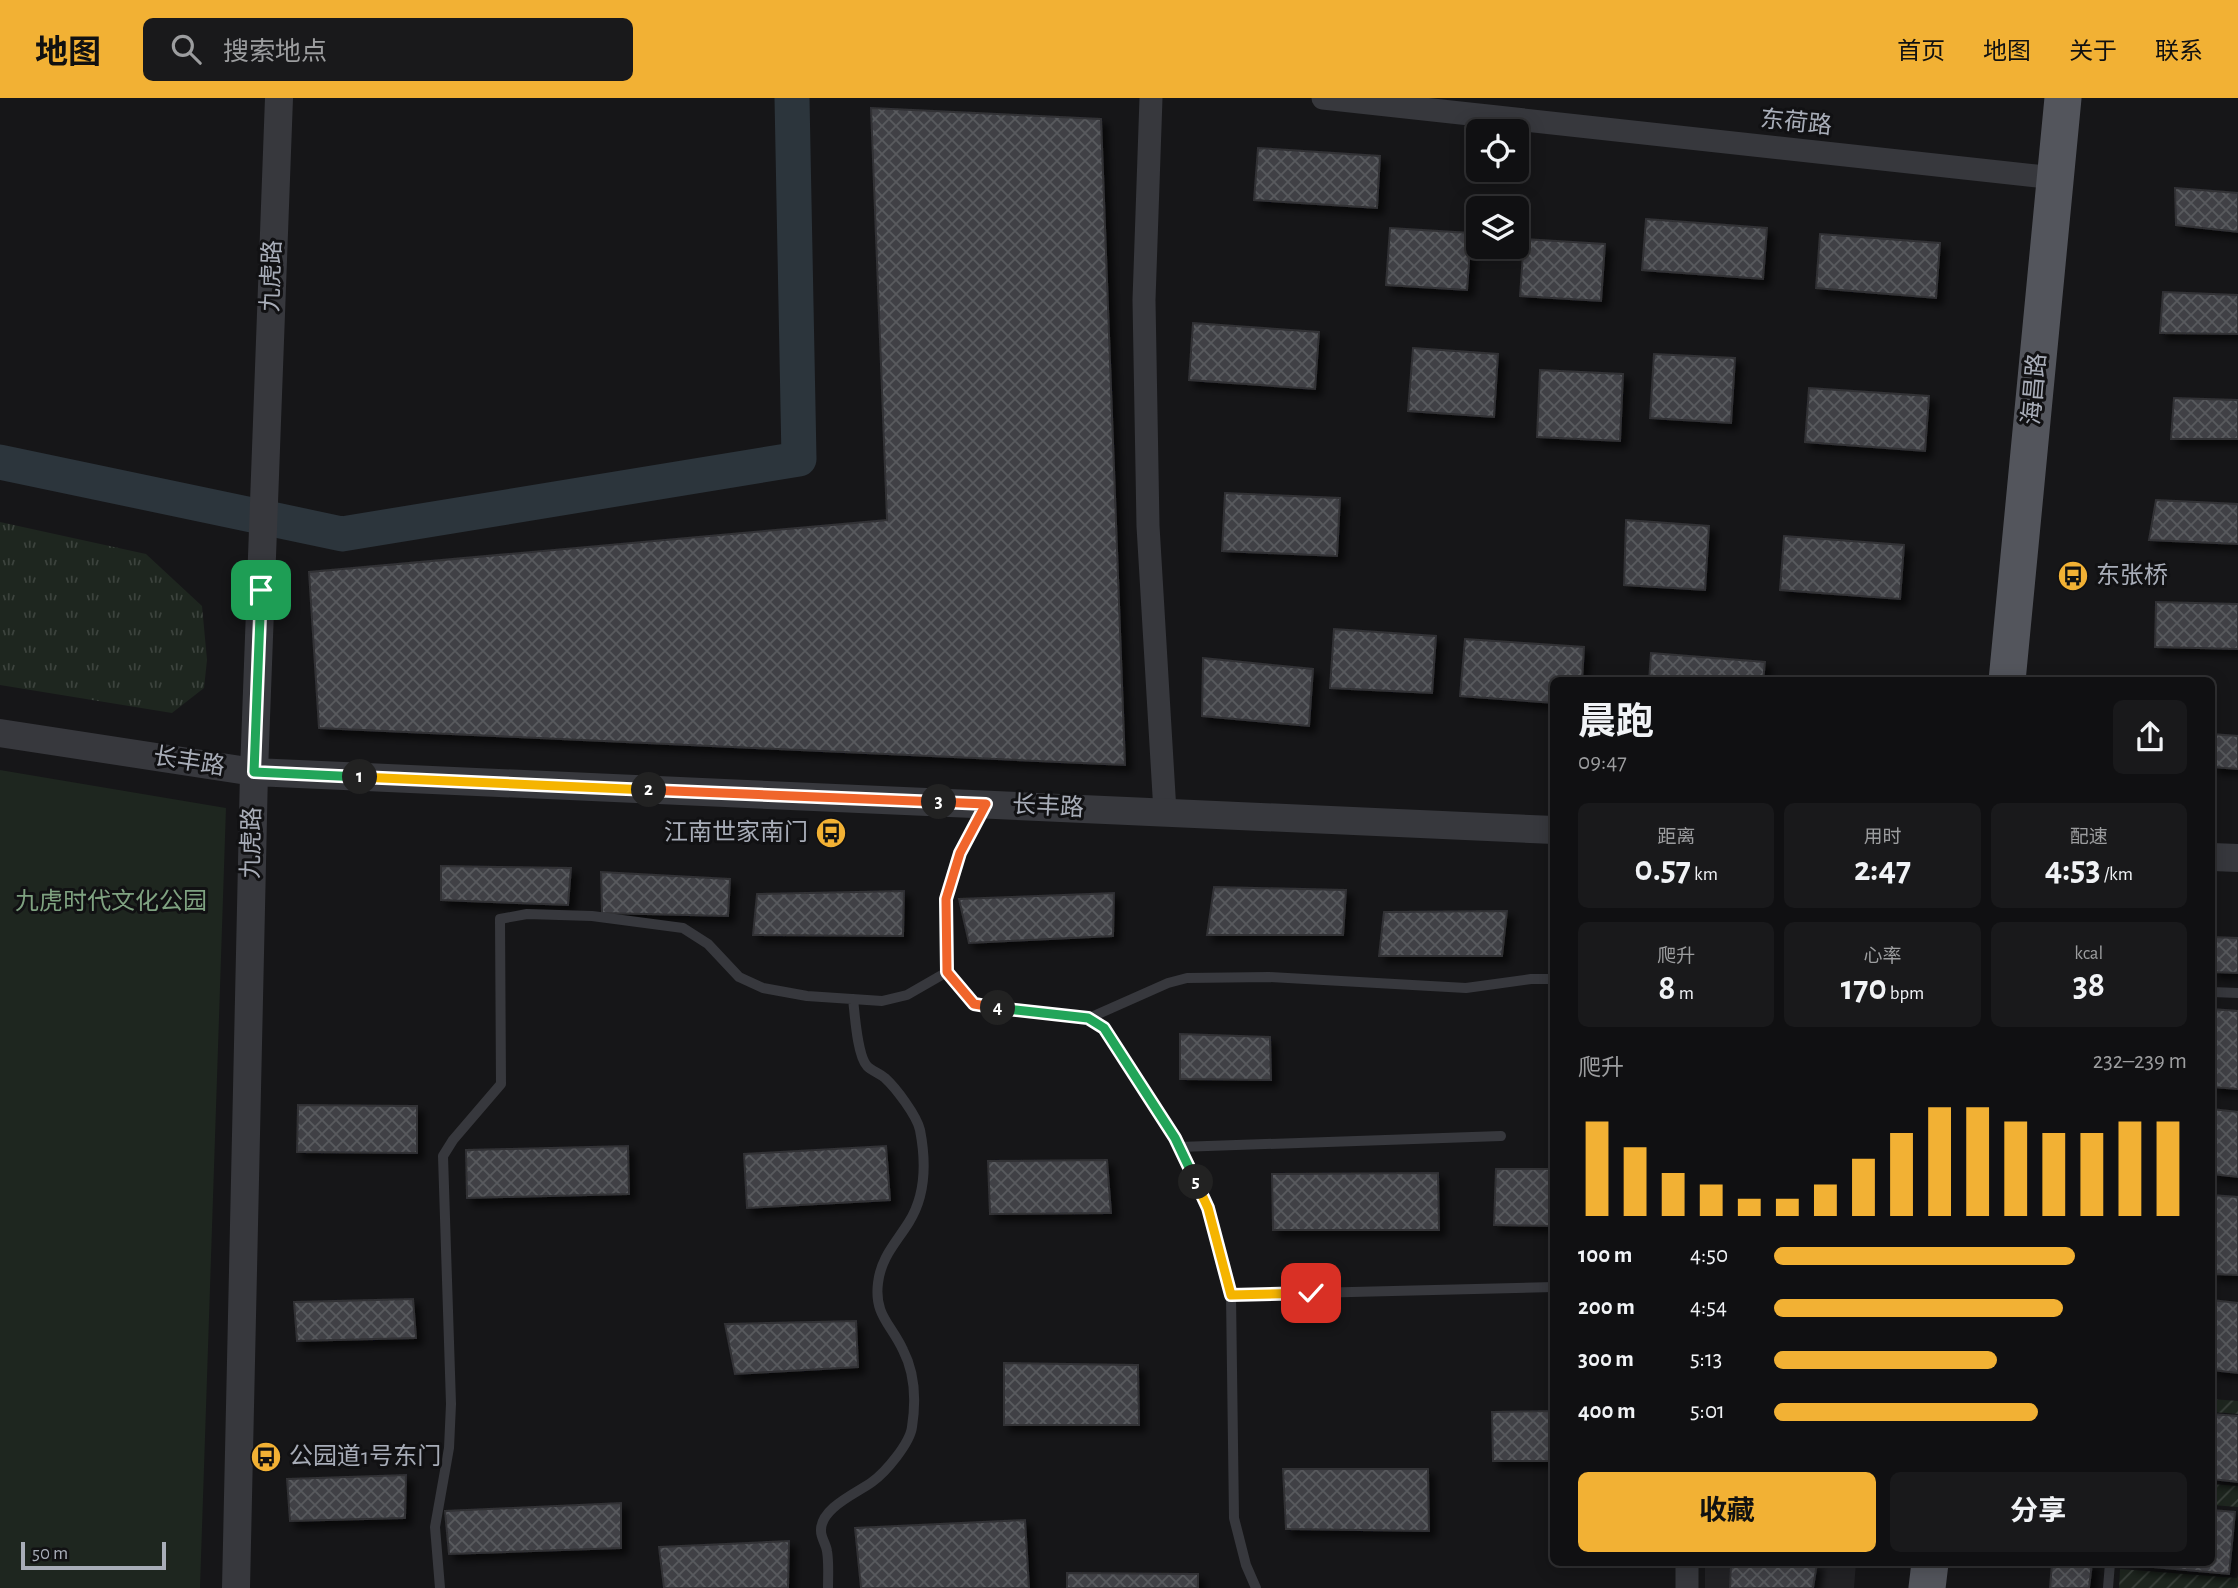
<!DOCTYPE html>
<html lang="zh">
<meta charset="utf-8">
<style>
:root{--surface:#101012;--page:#19191b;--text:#f1f3f6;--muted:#9c9d9f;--line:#303032;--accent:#f2b134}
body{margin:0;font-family:"Alegreya Sans","Noto Sans SC",sans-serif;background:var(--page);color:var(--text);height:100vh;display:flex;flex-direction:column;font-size:26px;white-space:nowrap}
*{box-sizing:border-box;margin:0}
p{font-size:23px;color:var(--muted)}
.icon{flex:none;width:38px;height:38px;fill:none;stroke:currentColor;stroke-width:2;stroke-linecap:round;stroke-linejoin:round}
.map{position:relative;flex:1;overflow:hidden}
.details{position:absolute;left:1550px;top:579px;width:665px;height:889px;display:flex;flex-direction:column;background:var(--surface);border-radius:10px;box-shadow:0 4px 18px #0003,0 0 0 2px var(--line)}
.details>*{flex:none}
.tools{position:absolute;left:1466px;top:21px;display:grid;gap:14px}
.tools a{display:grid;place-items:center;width:63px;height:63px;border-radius:10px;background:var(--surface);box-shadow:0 4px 18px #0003,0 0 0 2px var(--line);font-size:35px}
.scale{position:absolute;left:21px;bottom:18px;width:145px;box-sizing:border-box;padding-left:7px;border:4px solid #a8adb8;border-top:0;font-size:19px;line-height:24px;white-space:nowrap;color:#a8adb8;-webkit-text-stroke:5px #111113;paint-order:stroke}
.pin{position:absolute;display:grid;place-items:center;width:60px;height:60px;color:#fff;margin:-30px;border-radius:14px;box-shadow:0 4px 10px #0006}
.km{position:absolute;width:35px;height:35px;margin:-18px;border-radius:50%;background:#222;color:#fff;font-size:19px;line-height:35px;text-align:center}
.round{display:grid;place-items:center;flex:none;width:74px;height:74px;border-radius:10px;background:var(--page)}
.summary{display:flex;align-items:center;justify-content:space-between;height:119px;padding:0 28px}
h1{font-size:38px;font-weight:700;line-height:52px}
.figures{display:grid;grid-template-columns:repeat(3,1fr);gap:10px;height:119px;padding:7px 28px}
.figures div{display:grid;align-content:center;border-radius:10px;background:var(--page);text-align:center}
.figures b{font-size:35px;font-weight:700}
.figures small{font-size:19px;font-weight:400}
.figures p{font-size:19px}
.chart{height:196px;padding:14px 28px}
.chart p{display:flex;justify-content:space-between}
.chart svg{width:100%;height:126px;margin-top:7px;stroke:var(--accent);stroke-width:6}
.primary-button{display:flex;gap:14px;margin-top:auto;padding:14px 28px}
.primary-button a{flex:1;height:80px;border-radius:10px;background:var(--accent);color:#111;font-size:28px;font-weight:700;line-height:80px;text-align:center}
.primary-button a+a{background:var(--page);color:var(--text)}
ul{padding:0 28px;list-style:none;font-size:23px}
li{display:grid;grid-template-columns:112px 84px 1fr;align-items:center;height:52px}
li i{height:18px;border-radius:9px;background:var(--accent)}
header{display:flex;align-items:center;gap:42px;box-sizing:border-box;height:98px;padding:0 35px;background:var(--accent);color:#111}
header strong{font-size:33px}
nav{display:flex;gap:38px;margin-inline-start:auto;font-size:24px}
.search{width:490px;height:63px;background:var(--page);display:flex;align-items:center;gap:18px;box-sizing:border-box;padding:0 24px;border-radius:10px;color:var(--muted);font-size:26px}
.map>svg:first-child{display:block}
.built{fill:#222225}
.grass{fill:url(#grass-tufts)}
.park{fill:#1e261f}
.garden{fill:url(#garden-furrows)}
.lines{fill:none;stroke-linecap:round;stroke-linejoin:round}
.river{stroke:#2c353c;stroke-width:35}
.building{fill:url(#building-cross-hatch);stroke:#303034;stroke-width:2;filter:url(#shadow)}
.service{stroke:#37383d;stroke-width:10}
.minor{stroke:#37383d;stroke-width:23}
.tertiary{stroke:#37383d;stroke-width:28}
.primary{stroke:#53555c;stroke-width:37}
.split-1-casing{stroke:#fff;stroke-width:14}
.split-2-casing{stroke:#fff;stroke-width:14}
.split-3-casing{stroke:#fff;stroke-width:14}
.split-4-casing{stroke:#fff;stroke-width:14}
.split-5-casing{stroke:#fff;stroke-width:14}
.split-6-casing{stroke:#fff;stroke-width:14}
.split-1{stroke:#22a559;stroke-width:9}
.split-2{stroke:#f5b400;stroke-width:9}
.split-3{stroke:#f0652b;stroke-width:9}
.split-4{stroke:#f0652b;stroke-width:9}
.split-5{stroke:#22a559;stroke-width:9}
.split-6{stroke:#f5b400;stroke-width:9}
.labels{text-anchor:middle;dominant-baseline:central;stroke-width:6;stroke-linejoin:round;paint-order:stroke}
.street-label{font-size:24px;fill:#a8adb8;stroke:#111113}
.poi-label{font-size:24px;fill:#a8adb8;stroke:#111113;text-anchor:start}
.park-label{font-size:24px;fill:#7fa381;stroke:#111113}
</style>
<header>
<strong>地图</strong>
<div class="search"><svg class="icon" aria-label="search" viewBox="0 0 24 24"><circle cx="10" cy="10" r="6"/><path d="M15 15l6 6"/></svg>搜索地点</div>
<nav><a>首页</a><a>地图</a><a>关于</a><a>联系</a></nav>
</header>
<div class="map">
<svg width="2238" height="1490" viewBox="0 0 2238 1490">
<defs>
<pattern id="grass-tufts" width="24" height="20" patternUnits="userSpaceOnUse" patternTransform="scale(1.75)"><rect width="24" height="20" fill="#1e261f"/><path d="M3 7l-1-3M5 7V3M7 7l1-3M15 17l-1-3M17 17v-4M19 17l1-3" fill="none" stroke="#3c433d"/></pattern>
<pattern id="garden-furrows" width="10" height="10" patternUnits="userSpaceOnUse" patternTransform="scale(1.75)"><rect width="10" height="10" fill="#1e261f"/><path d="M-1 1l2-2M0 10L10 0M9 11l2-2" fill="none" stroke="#3c433d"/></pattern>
<pattern id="building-cross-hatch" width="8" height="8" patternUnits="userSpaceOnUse" patternTransform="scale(1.75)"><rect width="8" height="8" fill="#404145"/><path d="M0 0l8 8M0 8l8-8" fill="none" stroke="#595a5e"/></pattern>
<filter id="shadow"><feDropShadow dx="6" dy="6" stdDeviation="3.5" flood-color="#0009"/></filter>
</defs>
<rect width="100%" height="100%" fill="#161618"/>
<path class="built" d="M1705 1465H1856L1854 1490H1705Z"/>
<path class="grass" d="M0 424 146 456 202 508 207 562 204 590 172 615 0 587Z"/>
<path class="park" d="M0 672 226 710 200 1490H0Z"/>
<path class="garden" d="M2212 1301 2238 1303V1316L2212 1314Z
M2212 1386 2238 1388V1409L2212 1407Z
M2120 1471 2237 1480 2238 1477V1490H2119Z"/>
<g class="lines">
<path class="river" d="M0 364 342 436 799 361 792 0"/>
</g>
<path class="building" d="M871 10 1101 21 1125 667 319 630 309 474 887 422Z
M1258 50 1380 58 1377 110 1254 102Z
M2175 90 2238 95V134L2176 127Z
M1646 121 1767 130 1763 181 1642 172Z
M1390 130 1471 135 1467 192 1386 187Z
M1820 136 1940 145 1936 200 1816 190Z
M1524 141 1605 146 1601 203 1520 198Z
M2163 194 2238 197V236L2160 235Z
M1193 225 1319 234 1315 291 1189 282Z
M1413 250 1498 256 1494 319 1408 313Z
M1654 256 1735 260 1731 325 1650 320Z
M1540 272 1623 276 1620 343 1537 339Z
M1809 290 1929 298 1925 353 1805 344Z
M2174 300 2238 302V341H2171Z
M1225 395 1340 400 1337 458 1222 453Z
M2156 402 2238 406V446L2149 442Z
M1626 422 1709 428 1705 492 1624 487Z
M1784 438 1904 447 1900 501 1780 492Z
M2156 504 2238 506V551L2155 549Z
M1334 531 1436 538 1432 595 1330 590Z
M1465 541 1584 549 1582 583H1554V605L1460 598Z
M1651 555 1765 564 1763 583H1649Z
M1203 560 1313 571 1309 628 1202 618Z
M2212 636 2238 638V671L2212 669Z
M441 768 571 770 568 807 441 802Z
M601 774 730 781 728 818 602 815Z
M1214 789 1346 792 1343 837H1207Z
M904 793 903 838 753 837 757 796Z
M1114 795 1113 838 969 845 959 801Z
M1507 813 1502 858H1379L1384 814Z
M2212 839 2238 840V875L2212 874Z
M2212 911 2238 913V991L2212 989Z
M1180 936 1270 939 1271 982 1180 981Z
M1554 943V987H1551L1552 944Z
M298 1007 417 1008V1055L297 1054Z
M2212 1011 2238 1014V1079L2212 1076Z
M628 1048 629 1096 467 1100 466 1052Z
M886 1048 890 1102 747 1110 744 1056Z
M1107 1062 1111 1115 990 1116 988 1063Z
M1496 1071H1554V1128L1494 1127Z
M1438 1075 1439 1132H1273L1272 1076Z
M2212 1097 2238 1099V1177L2212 1176Z
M413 1201 416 1240 297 1243 294 1204Z
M2212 1202 2238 1205V1275L2212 1272Z
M856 1223 858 1269 735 1276 725 1226Z
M1004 1265 1138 1267 1139 1327H1004Z
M1554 1313V1363H1493L1492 1314Z
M2212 1316 2238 1318V1384L2212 1381Z
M1283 1371H1428L1429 1433 1286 1431Z
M406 1377 405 1420 290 1423 287 1381Z
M621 1405V1450L449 1456 445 1413Z
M2212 1412 2235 1414 2229 1476 2130 1467 2131 1465H2212Z
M1025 1422 1029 1490H861L855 1430Z
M789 1443 788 1490H664L659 1449Z
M1731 1465H1817L1813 1490H1730Z
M2052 1465H2092L2089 1490H2050Z
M1067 1475 1198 1476V1490H1067Z"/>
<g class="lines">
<path class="service" d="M985 708 960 755 946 801 947 874 974 906 1089 920 1104 930 1175 1040 1208 1110 1231 1197 1234 1420 1246 1467 1256 1490
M2212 894 2238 895
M1089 920 1168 885 1187 880 1269 879 1466 890 1531 881H1554
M1179 1049 1501 1038
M1231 1197 1554 1189
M440 1490 435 1429 449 1350 451 1306 443 1058 453 1042 501 986 500 821 527 816 592 818 683 830 708 846 739 879 763 890 807 898 882 903 907 897 947 874
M828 1490C828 1478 829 1465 827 1453 826 1446 821 1440 821 1433 820 1410 857 1395 872 1384 886 1374 910 1345 912 1329 916 1303 915 1275 903 1252 891 1226 874 1217 878 1185 881 1159 896 1145 909 1124 926 1097 926 1063 920 1032 917 1018 896 990 885 980 879 975 872 973 867 968 857 957 855 917 853 901
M2108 1490 2110 1465"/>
<path class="minor" d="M1151 0 1144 202 1148 428 1165 714
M1323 0 2055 80
M1687 1490V1465"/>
<path class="tertiary" d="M0 635 254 674 1554 732
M2212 759 2238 760
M236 1490 254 674 279 0"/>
<path class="primary" d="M2007 583 2063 0
M1927 1490 1930 1465"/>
</g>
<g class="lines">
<g class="split-1-casing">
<path id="split-1" d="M261 492 254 674 360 679"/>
</g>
<g class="split-2-casing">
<path id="split-2" d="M360 679 649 692"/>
</g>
<g class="split-3-casing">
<path id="split-3" d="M649 692 939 704"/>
</g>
<g class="split-4-casing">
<path id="split-4" d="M939 704 986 706 960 755 946 801 947 874 974 906 998 910"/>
</g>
<g class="split-5-casing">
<path id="split-5" d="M998 910 1088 920 1104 930 1175 1040 1196 1084"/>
</g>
<g class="split-6-casing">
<path id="split-6" d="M1196 1084 1208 1110 1231 1197 1311 1195"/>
</g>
<use href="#split-1" class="split-1"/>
<use href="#split-2" class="split-2"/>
<use href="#split-3" class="split-3"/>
<use href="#split-4" class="split-4"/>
<use href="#split-5" class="split-5"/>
<use href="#split-6" class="split-6"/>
</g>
<defs>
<g id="bus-disc" transform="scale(1.575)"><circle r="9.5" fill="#f2b134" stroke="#111113"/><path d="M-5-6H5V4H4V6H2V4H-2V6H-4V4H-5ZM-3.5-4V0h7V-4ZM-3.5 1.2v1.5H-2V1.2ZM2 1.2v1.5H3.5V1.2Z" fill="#111"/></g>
</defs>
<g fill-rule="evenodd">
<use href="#bus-disc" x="2073" y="478"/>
<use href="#bus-disc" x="831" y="735"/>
<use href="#bus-disc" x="266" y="1359"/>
</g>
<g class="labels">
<g class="street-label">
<text transform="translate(1796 25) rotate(6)">东荷路</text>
<text transform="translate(272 178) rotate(-88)">九虎路</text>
<text transform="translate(2035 291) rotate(-85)">海昌路</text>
<text transform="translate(189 664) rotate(9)">长丰路</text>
<text transform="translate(1048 709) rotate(3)">长丰路</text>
<text transform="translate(252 745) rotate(-89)">九虎路</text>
</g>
<g class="poi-label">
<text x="2096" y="478">东张桥</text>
<text x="808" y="735" text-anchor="end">江南世家南门</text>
<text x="289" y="1359">公园道1号东门</text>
</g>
<g class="park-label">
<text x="111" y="804">九虎时代文化公园</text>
</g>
</g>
</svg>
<div class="tools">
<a><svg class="icon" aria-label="locate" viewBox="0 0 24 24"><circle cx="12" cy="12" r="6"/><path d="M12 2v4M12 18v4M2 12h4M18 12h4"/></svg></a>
<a><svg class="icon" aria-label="layers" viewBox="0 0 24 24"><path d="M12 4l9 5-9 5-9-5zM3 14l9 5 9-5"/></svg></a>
</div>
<div class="scale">50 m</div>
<div class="pin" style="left:261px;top:492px;background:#1e9e55"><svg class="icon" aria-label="arrive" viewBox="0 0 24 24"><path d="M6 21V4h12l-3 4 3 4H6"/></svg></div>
<div class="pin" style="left:1311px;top:1195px;background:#d93025"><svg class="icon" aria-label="check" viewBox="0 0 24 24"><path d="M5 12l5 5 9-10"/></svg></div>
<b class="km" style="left:360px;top:679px">1</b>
<b class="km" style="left:649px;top:692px">2</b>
<b class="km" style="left:939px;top:704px">3</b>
<b class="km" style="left:998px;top:910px">4</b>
<b class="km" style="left:1196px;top:1084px">5</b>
<section class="details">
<div class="summary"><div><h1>晨跑</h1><p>09:47</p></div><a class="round"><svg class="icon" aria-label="share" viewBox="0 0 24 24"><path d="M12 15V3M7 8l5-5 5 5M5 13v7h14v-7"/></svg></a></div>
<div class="figures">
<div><p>距离</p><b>0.57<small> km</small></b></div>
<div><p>用时</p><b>2:47</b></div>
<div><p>配速</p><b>4:53<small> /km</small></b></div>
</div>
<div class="figures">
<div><p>爬升</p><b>8<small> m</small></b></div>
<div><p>心率</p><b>170<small> bpm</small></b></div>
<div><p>kcal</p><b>38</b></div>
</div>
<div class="chart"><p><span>爬升</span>232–239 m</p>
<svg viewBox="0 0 160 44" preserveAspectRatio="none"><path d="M5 44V11M15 44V20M25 44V29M35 44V33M45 44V38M55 44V38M65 44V33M75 44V24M85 44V15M95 44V6M105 44V6M115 44V11M125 44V15M135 44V15M145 44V11M155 44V11"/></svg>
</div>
<ul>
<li><b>100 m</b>4:50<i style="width:73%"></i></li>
<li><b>200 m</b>4:54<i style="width:70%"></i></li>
<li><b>300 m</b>5:13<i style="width:54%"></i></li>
<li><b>400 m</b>5:01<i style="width:64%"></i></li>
</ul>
<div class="primary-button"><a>收藏</a><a>分享</a></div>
</section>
</div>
